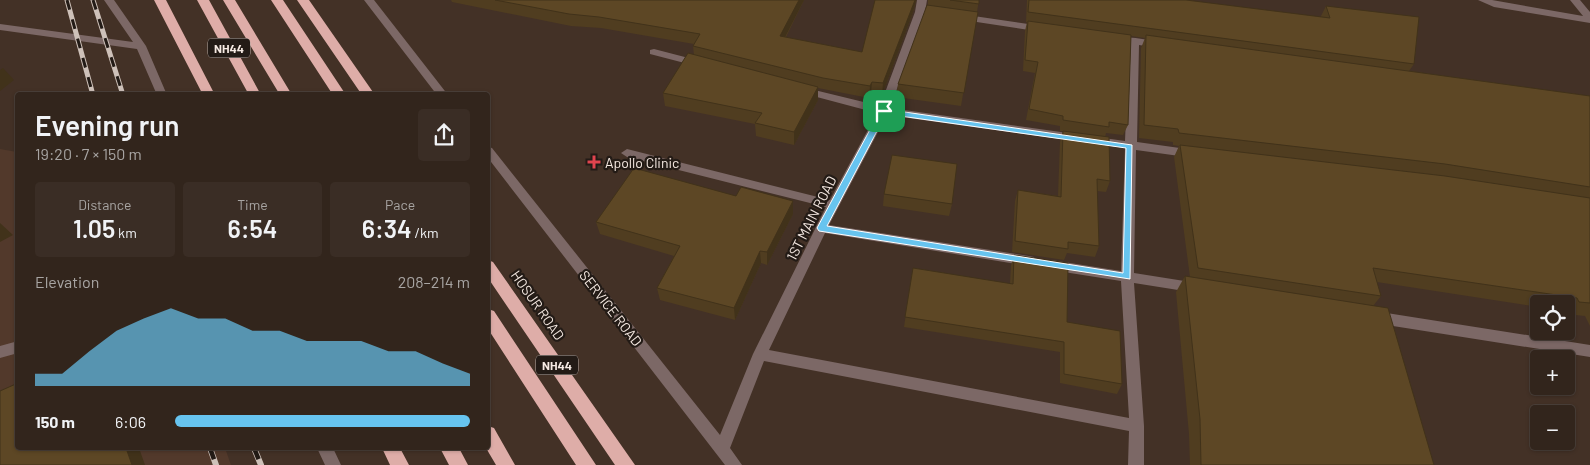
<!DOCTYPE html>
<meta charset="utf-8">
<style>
:root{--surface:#32251c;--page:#3a2d25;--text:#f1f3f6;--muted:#a8a5a3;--line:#4d423b;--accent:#67c4ef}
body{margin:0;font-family:Barlow,sans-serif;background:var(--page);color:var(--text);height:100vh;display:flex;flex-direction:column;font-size:19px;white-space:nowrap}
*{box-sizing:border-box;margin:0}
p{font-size:16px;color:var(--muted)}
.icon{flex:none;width:28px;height:28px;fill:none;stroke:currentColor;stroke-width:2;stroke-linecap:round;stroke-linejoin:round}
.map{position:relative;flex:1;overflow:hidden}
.side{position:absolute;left:15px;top:92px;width:475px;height:358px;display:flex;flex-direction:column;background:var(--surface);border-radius:5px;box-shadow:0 1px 4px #0004,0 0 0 1px var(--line)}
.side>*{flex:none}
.buttons{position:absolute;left:1530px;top:295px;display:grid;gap:10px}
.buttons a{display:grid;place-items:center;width:45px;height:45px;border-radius:5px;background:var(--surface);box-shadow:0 1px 4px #0004,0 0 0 1px var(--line);font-size:25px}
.pin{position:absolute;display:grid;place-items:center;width:42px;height:42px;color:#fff;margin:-21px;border-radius:10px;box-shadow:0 2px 8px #0006}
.round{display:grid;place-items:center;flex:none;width:52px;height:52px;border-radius:5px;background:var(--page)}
.overview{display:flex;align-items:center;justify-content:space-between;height:85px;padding:0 20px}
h1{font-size:28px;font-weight:600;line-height:38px}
.stats{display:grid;grid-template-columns:repeat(3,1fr);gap:8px;height:85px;padding:5px 20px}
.stats div{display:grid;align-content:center;border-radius:5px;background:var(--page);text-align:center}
.stats b{font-size:25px;font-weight:600}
.stats small{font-size:14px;font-weight:400}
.stats p{font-size:14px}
.chart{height:140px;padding:10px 20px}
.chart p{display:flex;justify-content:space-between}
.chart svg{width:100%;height:90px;margin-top:5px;fill:var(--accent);opacity:.7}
ul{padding:0 20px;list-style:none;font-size:16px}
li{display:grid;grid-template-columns:80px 60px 1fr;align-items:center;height:38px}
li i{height:12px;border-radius:6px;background:var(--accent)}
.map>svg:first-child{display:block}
.built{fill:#52392b}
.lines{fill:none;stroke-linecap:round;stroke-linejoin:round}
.minor{fill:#7c6866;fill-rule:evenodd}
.highway{fill:#deada8;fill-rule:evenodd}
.rail-far1-casing{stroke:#cec1b9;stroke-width:5}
.rail-casing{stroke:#cec1b9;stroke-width:6}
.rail-far1{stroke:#231b16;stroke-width:3;stroke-dasharray:10;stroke-linecap:butt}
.rail{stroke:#231b16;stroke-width:4.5;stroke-dasharray:12;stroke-linecap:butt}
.wall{fill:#503d20}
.shaded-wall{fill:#41321a}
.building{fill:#5d4725;stroke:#41321a}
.route{fill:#67c4ef;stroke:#fff;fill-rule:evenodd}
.health-dot{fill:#e0444e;stroke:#231b16;stroke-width:2}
.labels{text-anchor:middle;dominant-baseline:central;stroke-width:4.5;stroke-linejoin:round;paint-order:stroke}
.shield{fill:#231b16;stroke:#b7aca6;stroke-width:1}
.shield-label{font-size:12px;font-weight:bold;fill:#f6eae3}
.poi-label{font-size:14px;fill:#f6eae3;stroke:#231b16;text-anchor:start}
.street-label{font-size:14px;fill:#f6eae3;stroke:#231b16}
</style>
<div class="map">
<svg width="1590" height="465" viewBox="0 0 1590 465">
<rect width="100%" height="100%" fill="#433126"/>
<path class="built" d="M0 149 17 152 18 448H225L231 465H0Z"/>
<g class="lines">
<path class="minor" d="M104 0H114L146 46 167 95H157L137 49 0 30V24L133 42Z
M364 0H374L448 95H437Z
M917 0H927L925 12 890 108 1125 141 1129 44 1110 41 1109 39C1115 34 1157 40 1163 45L1158 48 1139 45 1137 142 1194 150 1200 154 1194 158 1136 150 1134 273 1197 283 1202 284 1204 288 1202 292 1197 293 1134 283 1144 426V465H1128L1129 431 764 361 730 448 742 465H725L488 158V147L492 148 720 435 753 354 826 207 627 157 621 153 627 149 830 200 877 113 798 92 797 90 802 87 880 106 915 12ZM887 115 1125 148 1121 271 1051 260 1046 261 1045 265 1046 269 1051 270 1121 281 1129 418 769 350 825 233 1029 266 1034 265 1035 261 1034 257 1029 256 829 225Z
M1478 0H1492L1583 16 1570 0H1580L1590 12V23L1494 7Z
M960 14 1042 26 1047 29 1042 32 957 19 955 17Z
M654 49 704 62 705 64 700 67 650 54V50Z
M1374 311 1590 345V357L1374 323 1369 321 1367 317 1369 313Z
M18 341V353L0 358V346Z
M317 448H333L341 465H325Z"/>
<path class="highway" d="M154 0H166L215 95H203Z
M197 0H209L261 95H249Z
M223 0H235L292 95H280Z
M271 0H283L346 95H333Z
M297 0H309L375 95H362Z
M488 260 493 262 635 465H615L488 278Z
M488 309 494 311 596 465H576L488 329Z
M488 426 494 428 515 465H496L486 448Z
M382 448H400L409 465H390Z
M440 448H459L468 465H449Z"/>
<g class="rail-far1-casing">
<path id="rail-far1" d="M67 0 93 95
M93 0 123 95"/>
</g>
<g class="rail-casing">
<path id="rail" d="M210 448 216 465
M254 448 261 465"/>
</g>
<use href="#rail-far1" class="rail-far1"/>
<use href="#rail" class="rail"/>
</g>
<path class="wall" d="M451 0H804L786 37 862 52 875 0H916L913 12 882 95 871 93 869 98 818 88V100L794 145 756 136 755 124 665 106 663 93 694 55 693 46 694 44 601 28 571 26 452 2Z
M928 0H979L961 106 896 97 898 84 928 5Z
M1027 0H1186L1321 17V16L1326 6 1414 64 1409 71 1590 96V326L1585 316 1566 314V304H1539V307L1377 282 1381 296 1373 306 1434 465H1190L1189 434 1176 292 1185 276 1190 277 1174 157 1179 146 1173 145V142L1139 138 1141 48 1145 38 1131 36 1128 125 1123 135 1106 133 1105 137 1110 181 1106 192 1097 191 1099 246 1095 257 1067 253 1064 260 1012 252 1015 201 1018 190 1058 196 1060 142 1063 131H1060V126L1026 120 1035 73 1023 71 1025 31 1027 22H1026Z
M884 194 952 204 949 216 883 206Z
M736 196 793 201V214L767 265 761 263 735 320 660 300 657 288 674 256 600 234 596 222Z
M1014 255 1067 322 1122 384 1117 394 1060 383V352L904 327 913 268 1010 284 1011 265Z"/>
<path class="shaded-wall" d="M799 0H804L780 47V36Z
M915 0H916L913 12 882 95 883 83Z
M3 68 14 80 0 91V70Z
M872 82 871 93 869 98 870 86Z
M818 87V100L794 145V132Z
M793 201V214L767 265V252Z
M0 223 13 235 0 242Z
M760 251 761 263 735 320 734 308Z
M126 448H139L145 465H132Z"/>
<path class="building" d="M495 0H799L780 36 862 52 875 0H915L883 83 872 82 870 86 823 78 693 46 700 34 599 17 569 14Z
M950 0H979V4Z
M1029 0H1186L1330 18 1326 6 1419 17 1414 64 1028 12Z
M927 5 978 12 964 93 898 84Z
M1028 21 1131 35 1128 125 1109 122V127L1063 120V116L1029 109 1038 62 1025 60Z
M1146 35 1590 96V187L1445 164 1179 133 1178 129 1144 125Z
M688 53 818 87 794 132 755 123 762 113 663 93Z
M1063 131 1109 137 1110 181 1097 179 1099 246 1068 242V249L1015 241 1018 190 1061 197Z
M1180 145 1445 176 1590 198V303L1579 302 1577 298 1373 268 1381 296 1198 268Z
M892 155 957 164 952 204 884 194Z
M634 168 736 196 741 187 793 201 767 252 760 251 734 308 657 288 680 246 596 222Z
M1014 255 1068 263 1067 322 1120 331 1122 384 1064 374V342L905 317 913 268 1013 284Z
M1185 276 1388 308 1434 465H1201L1200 419Z
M18 383V448H126L132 465H0V391Z"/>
<path class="route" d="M884 109 1132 145 1130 279 819 231 817 228 880 111ZM886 114 1126 148 1123 273 827 226Z"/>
<path class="health-dot" d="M591.5 154.5h5v5h5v5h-5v5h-5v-5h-5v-5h5z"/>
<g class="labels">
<g class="shield">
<rect x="208" y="38.5" width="42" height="19" rx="4"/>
<rect x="536" y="355.5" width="42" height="19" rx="4"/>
</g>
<g class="shield-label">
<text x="229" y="48">NH44</text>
<text x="557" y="365">NH44</text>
</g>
<g class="poi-label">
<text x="605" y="162">Apollo Clinic</text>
</g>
<g class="street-label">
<text transform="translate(811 218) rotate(-63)">1ST MAIN ROAD</text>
<text transform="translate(538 305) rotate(55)">HOSUR ROAD</text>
<text transform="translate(611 308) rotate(52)">SERVICE ROAD</text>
</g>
</g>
</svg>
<div class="buttons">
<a><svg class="icon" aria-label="locate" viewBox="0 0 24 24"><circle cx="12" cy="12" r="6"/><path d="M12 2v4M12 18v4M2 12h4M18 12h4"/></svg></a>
<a>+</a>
<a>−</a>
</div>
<div class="pin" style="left:884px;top:111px;background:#1e9e55"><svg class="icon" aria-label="arrive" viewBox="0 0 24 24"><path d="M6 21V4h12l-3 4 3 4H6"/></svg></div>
<section class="side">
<div class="overview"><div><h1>Evening run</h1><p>19:20 · 7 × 150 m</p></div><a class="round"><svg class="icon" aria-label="share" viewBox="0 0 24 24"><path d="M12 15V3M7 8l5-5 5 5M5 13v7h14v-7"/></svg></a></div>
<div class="stats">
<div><p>Distance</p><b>1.05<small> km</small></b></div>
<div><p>Time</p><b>6:54</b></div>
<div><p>Pace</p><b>6:34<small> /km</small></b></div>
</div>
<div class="chart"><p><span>Elevation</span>208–214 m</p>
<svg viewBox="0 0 160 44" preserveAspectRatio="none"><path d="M0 44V38L10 38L20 27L30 17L40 11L50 6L60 11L70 11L80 17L90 17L100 22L110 22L120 22L130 27L140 27L150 33L160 38V44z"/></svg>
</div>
<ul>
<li><b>150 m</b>6:06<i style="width:100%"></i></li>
</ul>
</section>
</div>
